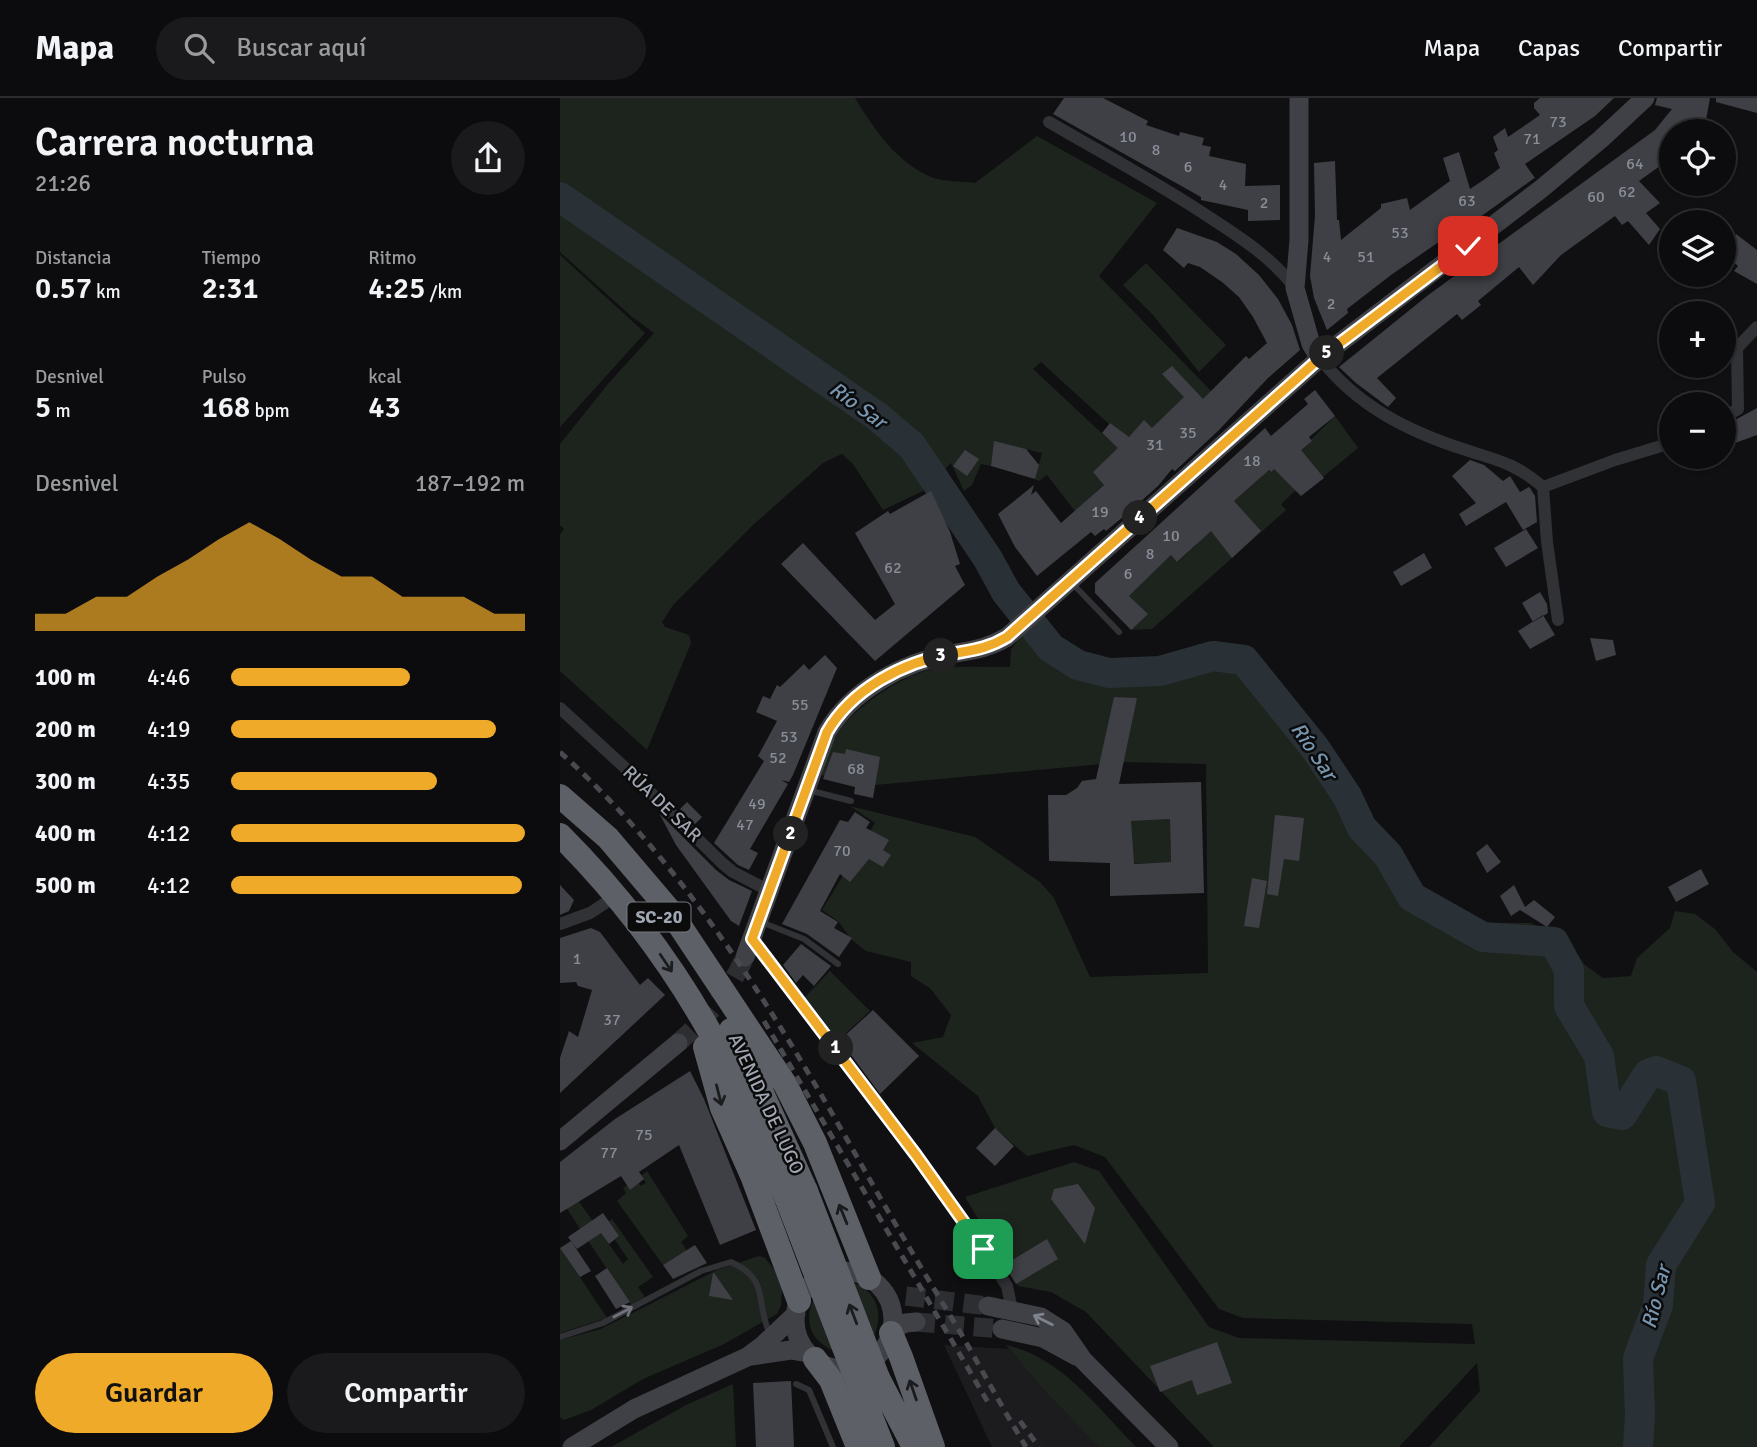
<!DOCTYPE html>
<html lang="es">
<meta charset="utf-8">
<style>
:root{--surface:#0c0c0e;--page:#1a1a1c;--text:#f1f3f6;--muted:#9a9b9e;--line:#2c2c2e;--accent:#f0aa29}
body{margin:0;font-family:Signika,sans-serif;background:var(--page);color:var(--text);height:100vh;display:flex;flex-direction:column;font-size:26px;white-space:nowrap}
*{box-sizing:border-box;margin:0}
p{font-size:23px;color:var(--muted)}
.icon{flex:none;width:38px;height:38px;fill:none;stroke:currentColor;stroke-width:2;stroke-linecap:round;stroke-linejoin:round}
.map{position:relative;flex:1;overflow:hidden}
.side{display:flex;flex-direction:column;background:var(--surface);width:560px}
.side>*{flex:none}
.tools{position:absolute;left:1099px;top:21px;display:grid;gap:14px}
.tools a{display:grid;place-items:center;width:77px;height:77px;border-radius:50%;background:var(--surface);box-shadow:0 2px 5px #0004,0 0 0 2px var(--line);font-size:35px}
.pin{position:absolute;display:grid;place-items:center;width:60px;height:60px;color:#fff;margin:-30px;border-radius:14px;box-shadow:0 4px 10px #0006}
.km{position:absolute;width:35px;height:35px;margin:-18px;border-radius:50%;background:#222;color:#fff;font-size:19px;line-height:35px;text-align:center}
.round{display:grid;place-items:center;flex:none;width:74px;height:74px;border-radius:37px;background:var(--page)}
.headline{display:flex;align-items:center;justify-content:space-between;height:119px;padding:0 35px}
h1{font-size:38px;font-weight:600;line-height:52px}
.metrics{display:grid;grid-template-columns:repeat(3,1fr);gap:10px;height:119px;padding:7px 35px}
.metrics div{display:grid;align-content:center}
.metrics b{font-size:30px;font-weight:600}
.metrics small{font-size:19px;font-weight:400}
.metrics p{font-size:19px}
.chart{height:196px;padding:14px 35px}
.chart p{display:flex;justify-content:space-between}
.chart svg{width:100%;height:126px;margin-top:7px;fill:var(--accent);opacity:.7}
.button{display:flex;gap:14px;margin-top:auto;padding:14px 35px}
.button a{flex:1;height:80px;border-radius:42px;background:var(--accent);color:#111;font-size:28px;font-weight:600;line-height:80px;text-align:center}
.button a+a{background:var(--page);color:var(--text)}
ul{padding:0 35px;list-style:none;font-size:23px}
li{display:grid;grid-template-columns:112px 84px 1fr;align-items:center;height:52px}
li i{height:18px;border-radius:9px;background:var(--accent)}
header{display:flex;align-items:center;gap:42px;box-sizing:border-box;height:98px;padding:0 35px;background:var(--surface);border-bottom:2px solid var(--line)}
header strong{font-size:33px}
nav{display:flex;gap:38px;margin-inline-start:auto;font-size:24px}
.search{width:490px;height:63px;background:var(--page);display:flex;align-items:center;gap:18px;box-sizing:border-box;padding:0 24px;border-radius:38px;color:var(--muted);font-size:26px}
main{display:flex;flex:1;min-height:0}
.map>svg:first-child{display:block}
.built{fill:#1c1c1e}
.green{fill:#1d241d;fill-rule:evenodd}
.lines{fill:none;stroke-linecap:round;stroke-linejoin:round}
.river{stroke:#293137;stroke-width:30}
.building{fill:#3f4045;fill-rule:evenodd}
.secondary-tunnel{stroke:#2d2e32;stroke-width:19;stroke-dasharray:19 10;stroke-linecap:butt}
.lane{stroke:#313236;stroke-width:6}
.street{stroke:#313236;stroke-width:12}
.secondary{stroke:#3f4146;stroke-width:19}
.highway{stroke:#5d6067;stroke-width:24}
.rail{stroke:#484a4f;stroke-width:5;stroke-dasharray:9 7;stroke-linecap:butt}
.highway-bridge{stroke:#5d6067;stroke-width:24}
.oneway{stroke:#1b1c1e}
.oneway2{stroke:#6f727a}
.oneway3{stroke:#7f838c}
.route-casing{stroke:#fff;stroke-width:14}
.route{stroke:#f0aa29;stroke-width:9}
.labels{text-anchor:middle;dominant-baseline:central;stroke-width:5;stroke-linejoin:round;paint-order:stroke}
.number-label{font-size:16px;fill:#888d97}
.shield{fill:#0b0b0c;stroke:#747880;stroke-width:2}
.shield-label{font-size:18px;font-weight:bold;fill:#a1a7b2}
.street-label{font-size:19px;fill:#a1a7b2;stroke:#0b0b0c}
.water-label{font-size:21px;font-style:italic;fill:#7795ae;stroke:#0b0b0c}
</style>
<header>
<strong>Mapa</strong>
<div class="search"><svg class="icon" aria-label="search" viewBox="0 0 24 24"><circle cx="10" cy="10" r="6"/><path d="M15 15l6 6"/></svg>Buscar aquí</div>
<nav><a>Mapa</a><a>Capas</a><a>Compartir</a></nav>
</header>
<main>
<section class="side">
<div class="headline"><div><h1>Carrera nocturna</h1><p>21:26</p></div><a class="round"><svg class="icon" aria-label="share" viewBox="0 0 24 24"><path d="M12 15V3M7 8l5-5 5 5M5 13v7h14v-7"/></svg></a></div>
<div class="metrics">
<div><p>Distancia</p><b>0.57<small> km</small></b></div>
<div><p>Tiempo</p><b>2:31</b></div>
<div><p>Ritmo</p><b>4:25<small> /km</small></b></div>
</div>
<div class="metrics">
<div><p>Desnivel</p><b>5<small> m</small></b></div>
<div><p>Pulso</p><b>168<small> bpm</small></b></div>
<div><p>kcal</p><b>43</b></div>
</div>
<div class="chart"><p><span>Desnivel</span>187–192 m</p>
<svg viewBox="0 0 160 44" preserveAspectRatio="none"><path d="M0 44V38L10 38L20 32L30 32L40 25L50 19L60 12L70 6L80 12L90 19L100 25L110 25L120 32L130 32L140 32L150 38L160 38V44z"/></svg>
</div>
<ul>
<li><b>100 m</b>4:46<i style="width:61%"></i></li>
<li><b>200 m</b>4:19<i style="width:90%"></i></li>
<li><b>300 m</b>4:35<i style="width:70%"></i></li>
<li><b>400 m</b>4:12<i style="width:100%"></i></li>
<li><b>500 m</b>4:12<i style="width:99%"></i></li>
</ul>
<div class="button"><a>Guardar</a><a>Compartir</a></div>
</section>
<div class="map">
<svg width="1197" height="1349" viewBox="0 0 1197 1349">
<rect width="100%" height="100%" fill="#101012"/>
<path class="built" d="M384 1247 449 1251 540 1349H432Z"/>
<path class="green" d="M0 0H295C314 31 336 64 371 79 383 84 401 83 415 85L477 38 597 105 539 178 655 297 592 330 584 323 569 339 551 380 515 413 487 377 479 383 475 381 482 355 435 344 431 368 421 366 412 387 404 393 391 365 365 392 323 412 293 366 282 356 263 365 193 427 113 507 102 524 105 529 129 537 131 545 87 652 0 573V437L4 431 0 427V346L48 286 94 235 71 218 0 154ZM481 264 549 326 559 332 549 342 473 271Z
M0 157 85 235 0 329Z
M586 165 666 247 639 274 593 217 563 187Z
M775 318 798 350 763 379 731 361Z
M704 367 710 374 714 371 736 392 721 406 726 412 592 531 571 532 569 498 611 457 618 464 637 446 632 440 697 383Z
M464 535 470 544 517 575 550 579 603 578 655 563 683 566 751 652 782 701 795 731 822 760 848 804 923 844 939 825H971L987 834 1004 839 1025 867 1043 880 1071 878 1077 860 1110 830 1115 813 1135 816 1155 831 1173 854 1197 874V1349H869L920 1293 917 1265 839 1349H654L526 1214 491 1194 458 1188 405 1099 514 1064 539 1073 649 1229 679 1240 915 1246 912 1226 683 1220 659 1211 545 1059 514 1047 467 1058 435 1030 418 998 352 945 383 939 391 917 370 890 351 878V864L306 853 292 842 278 823 262 812 315 725 290 708 415 739 480 784 494 800 530 879 648 875 646 666 564 664 315 687 260 677C266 661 272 642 283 628 302 604 349 573 379 570 402 568 427 569 450 569L451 551Z
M610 721 611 764 565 766V723Z
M270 873 310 913 275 945 243 901Z
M87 1073 128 1138 121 1144 127 1153 103 1167 57 1103 66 1095 63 1090 76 1081 81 1088 86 1085 81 1078Z
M15 1098 63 1166 68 1161 55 1142 59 1138 48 1124 52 1121 93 1179 78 1189 85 1199 71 1207 3 1105Z
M0 1149 47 1220 0 1235Z
M199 1158 205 1160 217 1175 222 1191 221 1207 217 1216 164 1246 83 1281 31 1312 4 1322 0 1319V1242L41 1231 157 1172Z
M288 1183C315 1190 325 1213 314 1238L277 1254C251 1245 242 1223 255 1198Z
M446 1247C502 1260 537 1309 576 1349H539L487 1295Z
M173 1286 176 1349H51L126 1307Z"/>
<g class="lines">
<path class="river" d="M0 99 318 319 352 348 428 461 446 494 491 550 518 567 549 575 600 573 653 558 684 562 755 650 787 698 802 730 828 757 852 799 923 839 994 844 1009 872V908L1039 958 1047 1014 1062 1017 1088 976 1096 973 1121 983 1140 1105 1101 1167 1098 1207 1078 1260 1080 1317 1078 1349"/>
</g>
<path class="building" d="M504 0H543L588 23 586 27 619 38 620 34 644 40 642 47 651 49 649 58 686 66 685 88 720 87V122L688 123V112L641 102V99L493 16Z
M980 0H1054L1035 18 965 66 975 80 973 81 902 132V128L831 177 787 211 788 215 767 232 754 200 750 178 755 118 754 65 775 63 777 122H779L781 142 821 110V106L847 100 850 112 890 83 883 60 899 54 910 91 925 81 940 70 934 55 938 52 933 39 945 30 948 39 980 17 974 10V5Z
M1097 0H1150L1144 33H1111V60L1079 83 1100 105 1086 115 1100 131 1089 147 1068 123 1062 127 1055 118 1001 157 973 187 959 169 918 203 921 207 902 222 897 216 817 280 836 300 828 309 796 285 779 269 867 198 1095 32 1112 11 1095 7Z
M1156 0H1197V15L1156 4Z
M617 130 657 144 676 156 699 177 718 201 732 227 740 252 708 280 659 332 615 373 612 371 598 388 570 413 546 433 544 431 535 438 531 434 477 478 455 449 438 416 474 387 471 397 476 393 501 425 544 387 533 374 558 350 542 335 550 325 569 339 584 322 592 330 624 299 602 276 612 268 643 301 686 258 689 261 707 245 693 219 679 199 662 184 640 169 628 165 624 170 603 152Z
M1176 136 1197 152V186L1174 173 1178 168 1165 156Z
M755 292 775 318 749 339 752 343 741 352 764 380 741 398 714 371 711 374 709 372 674 403 701 433 672 460 651 433 617 464 611 457 569 498 588 516 571 532 535 495V485L705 330 711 338 748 306 744 301Z
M1197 310V337L1164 349V328Z
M434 343 466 351 479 367 475 381 431 368Z
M405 352 419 361 407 378 393 368Z
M910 362 924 367 943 383 950 378 960 394 969 389 970 390 975 398 977 424 963 432 946 404 906 428 899 416 916 405 892 378Z
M371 393 390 434 400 466 395 468 405 487 315 563 221 466 243 445 315 522 335 506 295 435 328 413 330 416Z
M966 431 978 450 946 469 934 450Z
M864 455 872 470 841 488 833 474Z
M980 494 987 506 988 515 973 524 962 505Z
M983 517 995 537 970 551 958 533Z
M1030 540 1053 542 1056 557 1036 563Z
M265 557 277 570 233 677 229 684 221 682 228 686 190 751 198 755 189 772 178 767 154 745 204 663 198 658 217 623 196 614 203 598 210 601 217 587 220 589 244 566 249 572Z
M554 599 577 600 559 686 641 684 644 795 550 798V765L489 763 488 697H506L517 690 522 683 536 681ZM610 721 611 764 574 766 571 723Z
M286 651 320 659 313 700 294 696 295 689 263 681 273 654 285 656Z
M127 704 142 719 135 726 120 711Z
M295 714 310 724 306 730 329 742 323 752 331 757 323 769 309 761 290 784 280 776 260 813 278 824 274 830 292 840 279 859 247 836 222 826 280 722 288 724Z
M99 715 156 772 169 782 192 793 179 828 171 823 116 747Z
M715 717 744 720 739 763 724 761 718 798 707 796Z
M927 746 941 764 927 775 916 755Z
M1141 771 1149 786 1116 804 1108 789Z
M692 780 707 783 699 830 684 828Z
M0 787 14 802 9 813 0 817Z
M954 787 965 809 974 802 995 819 987 829 960 812 951 818 940 798Z
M31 830 40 834 80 887 88 880 105 897 0 995V960L9 933 18 939 32 892 18 888 16 884 0 885V840Z
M241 846 271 868 254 888 243 877 236 885 223 867Z
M313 912 359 958 320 996 280 942Z
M130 973 144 1001 196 1132 160 1147 119 1047 79 1074 84 1081 70 1092 61 1078 0 1115V1064L55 1021Z
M435 1030 454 1048 435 1068 416 1050Z
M518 1086 535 1110 525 1146 491 1101 494 1091Z
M43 1115 59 1138 49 1146 41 1135 17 1151 8 1139Z
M487 1141 498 1161 456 1186 444 1167Z
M11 1143 31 1173 20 1179 0 1150Z
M135 1147 147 1165 113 1181 103 1167Z
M47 1170 70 1204 56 1211 35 1178Z
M153 1175H154L173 1202 149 1198Z
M657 1244 672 1285 637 1297 632 1282 600 1294 590 1268Z
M231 1283 234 1349H196L193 1285Z"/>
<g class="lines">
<path class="secondary-tunnel" d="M118 945C148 918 168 896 185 859
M346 1198 428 1208
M356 1224 442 1231"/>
<path class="lane" d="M511 484 559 534
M248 692 291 703
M201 824 244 841 278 866
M0 1239 43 1225 141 1173 171 1164C210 1182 195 1202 209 1234
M236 1286 249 1292 273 1349"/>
<path class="street" d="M489 24C544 56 600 86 652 121 683 141 713 161 735 190
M760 260C797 308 849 334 906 352 939 363 955 365 983 389L987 444 998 522
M1164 319 1178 311 1177 250 1197 229
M983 389 1055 362 1111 345
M0 610 74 678 162 765 173 774 210 793
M0 826 30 815 56 798
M192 841 356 1057 423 1151 447 1188 452 1212"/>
<path class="secondary" d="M739 0V142L735 190 751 246 760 260
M185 859 267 634C292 592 343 564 391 556 412 552 427 551 447 539L760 260 981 91 1041 41 1085 0
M0 1043 118 945
M235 1222a49 49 0 1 1 98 0a49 49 0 1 1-98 0Z
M428 1208 481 1219 503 1233 523 1262 609 1349
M332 1231 346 1225 356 1224
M442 1231 483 1240 516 1258
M191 1258 231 1252 248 1255
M12 1349 74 1311 187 1259 203 1247 236 1216"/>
<path class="highway" d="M0 698 48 740 110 813 225 986 255 1045 309 1180
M0 737C57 794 107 859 147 929 178 983 202 1041 226 1099
M171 932 181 948 246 1093
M145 949 162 1010 193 1080 239 1203
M331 1235 341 1259 373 1349
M255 1261 271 1282 298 1349
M318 1280 354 1349
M300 1291 323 1349"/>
<path class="rail" d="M0 654C134 775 226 933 314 1089 342 1138 371 1186 400 1234 422 1272 443 1311 466 1349
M204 923 429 1306
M460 1323 479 1349"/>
<path class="highway-bridge" d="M246 1093 318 1280
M226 1099 300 1291"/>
</g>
<defs><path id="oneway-shaft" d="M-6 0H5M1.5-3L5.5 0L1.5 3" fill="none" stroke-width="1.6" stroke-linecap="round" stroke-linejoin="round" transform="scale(1.75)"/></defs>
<g class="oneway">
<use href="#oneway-shaft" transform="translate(106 865) rotate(56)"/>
<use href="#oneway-shaft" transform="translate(159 997) rotate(76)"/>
<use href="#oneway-shaft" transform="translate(283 1116) rotate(-112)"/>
<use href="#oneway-shaft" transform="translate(293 1216) rotate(-111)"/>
<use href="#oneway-shaft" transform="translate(353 1292) rotate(-109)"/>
</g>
<use class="oneway2" href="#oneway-shaft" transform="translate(63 1214) rotate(-28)"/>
<use class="oneway3" href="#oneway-shaft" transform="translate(483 1222) rotate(-153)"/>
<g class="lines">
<g class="route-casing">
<path id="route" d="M423 1151 356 1057 192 841 267 634C292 591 343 564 391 556 412 552 427 551 447 539L760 260 908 148"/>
</g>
<use href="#route" class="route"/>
</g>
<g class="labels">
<g class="number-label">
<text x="998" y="24">73</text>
<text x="568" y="39">10</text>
<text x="972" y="41">71</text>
<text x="596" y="52">8</text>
<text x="1075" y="66">64</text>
<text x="628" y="69">6</text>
<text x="663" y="87">4</text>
<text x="1067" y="94">62</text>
<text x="1036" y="99">60</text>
<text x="907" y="103">63</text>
<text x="704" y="105">2</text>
<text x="840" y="135">53</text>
<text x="767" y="159">4</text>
<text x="806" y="159">51</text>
<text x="771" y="206">2</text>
<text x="628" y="335">35</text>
<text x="595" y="347">31</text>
<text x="692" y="363">18</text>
<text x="540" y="414">19</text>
<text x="611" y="438">10</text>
<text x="590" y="456">8</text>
<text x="333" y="470">62</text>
<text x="568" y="476">6</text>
<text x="240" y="607">55</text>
<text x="229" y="639">53</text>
<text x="218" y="660">52</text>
<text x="296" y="671">68</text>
<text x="197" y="706">49</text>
<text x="185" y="727">47</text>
<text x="282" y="753">70</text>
<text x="17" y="861">1</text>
<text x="52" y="922">37</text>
<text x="84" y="1037">75</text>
<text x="49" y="1055">77</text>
</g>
<rect class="shield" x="67.5" y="804.5" width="63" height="29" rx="5"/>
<g class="shield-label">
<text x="99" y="819">SC-20</text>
</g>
<g class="street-label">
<text transform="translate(102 706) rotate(44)">RÚA DE SAR</text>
<text transform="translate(206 1006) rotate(65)">AVENIDA DE LUGO</text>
</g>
<g class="water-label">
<text transform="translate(298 307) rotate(36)">Río Sar</text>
<text transform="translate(754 653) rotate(56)">Río Sar</text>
<text transform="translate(1096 1199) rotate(-76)">Río Sar</text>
</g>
</g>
</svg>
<div class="tools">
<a><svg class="icon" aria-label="locate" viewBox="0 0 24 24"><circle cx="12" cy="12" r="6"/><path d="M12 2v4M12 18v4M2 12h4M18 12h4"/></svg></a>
<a><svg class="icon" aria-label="layers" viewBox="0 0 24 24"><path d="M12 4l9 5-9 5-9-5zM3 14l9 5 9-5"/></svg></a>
<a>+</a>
<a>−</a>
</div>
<div class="pin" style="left:423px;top:1151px;background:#1e9e55"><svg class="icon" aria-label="arrive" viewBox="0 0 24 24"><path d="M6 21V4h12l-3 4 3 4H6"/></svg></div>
<div class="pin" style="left:908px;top:148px;background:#d93025"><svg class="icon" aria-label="check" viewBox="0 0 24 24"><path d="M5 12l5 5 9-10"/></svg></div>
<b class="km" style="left:276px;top:950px">1</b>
<b class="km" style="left:231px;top:736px">2</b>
<b class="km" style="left:381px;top:558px">3</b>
<b class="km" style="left:580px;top:420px">4</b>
<b class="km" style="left:767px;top:255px">5</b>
</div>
</main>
